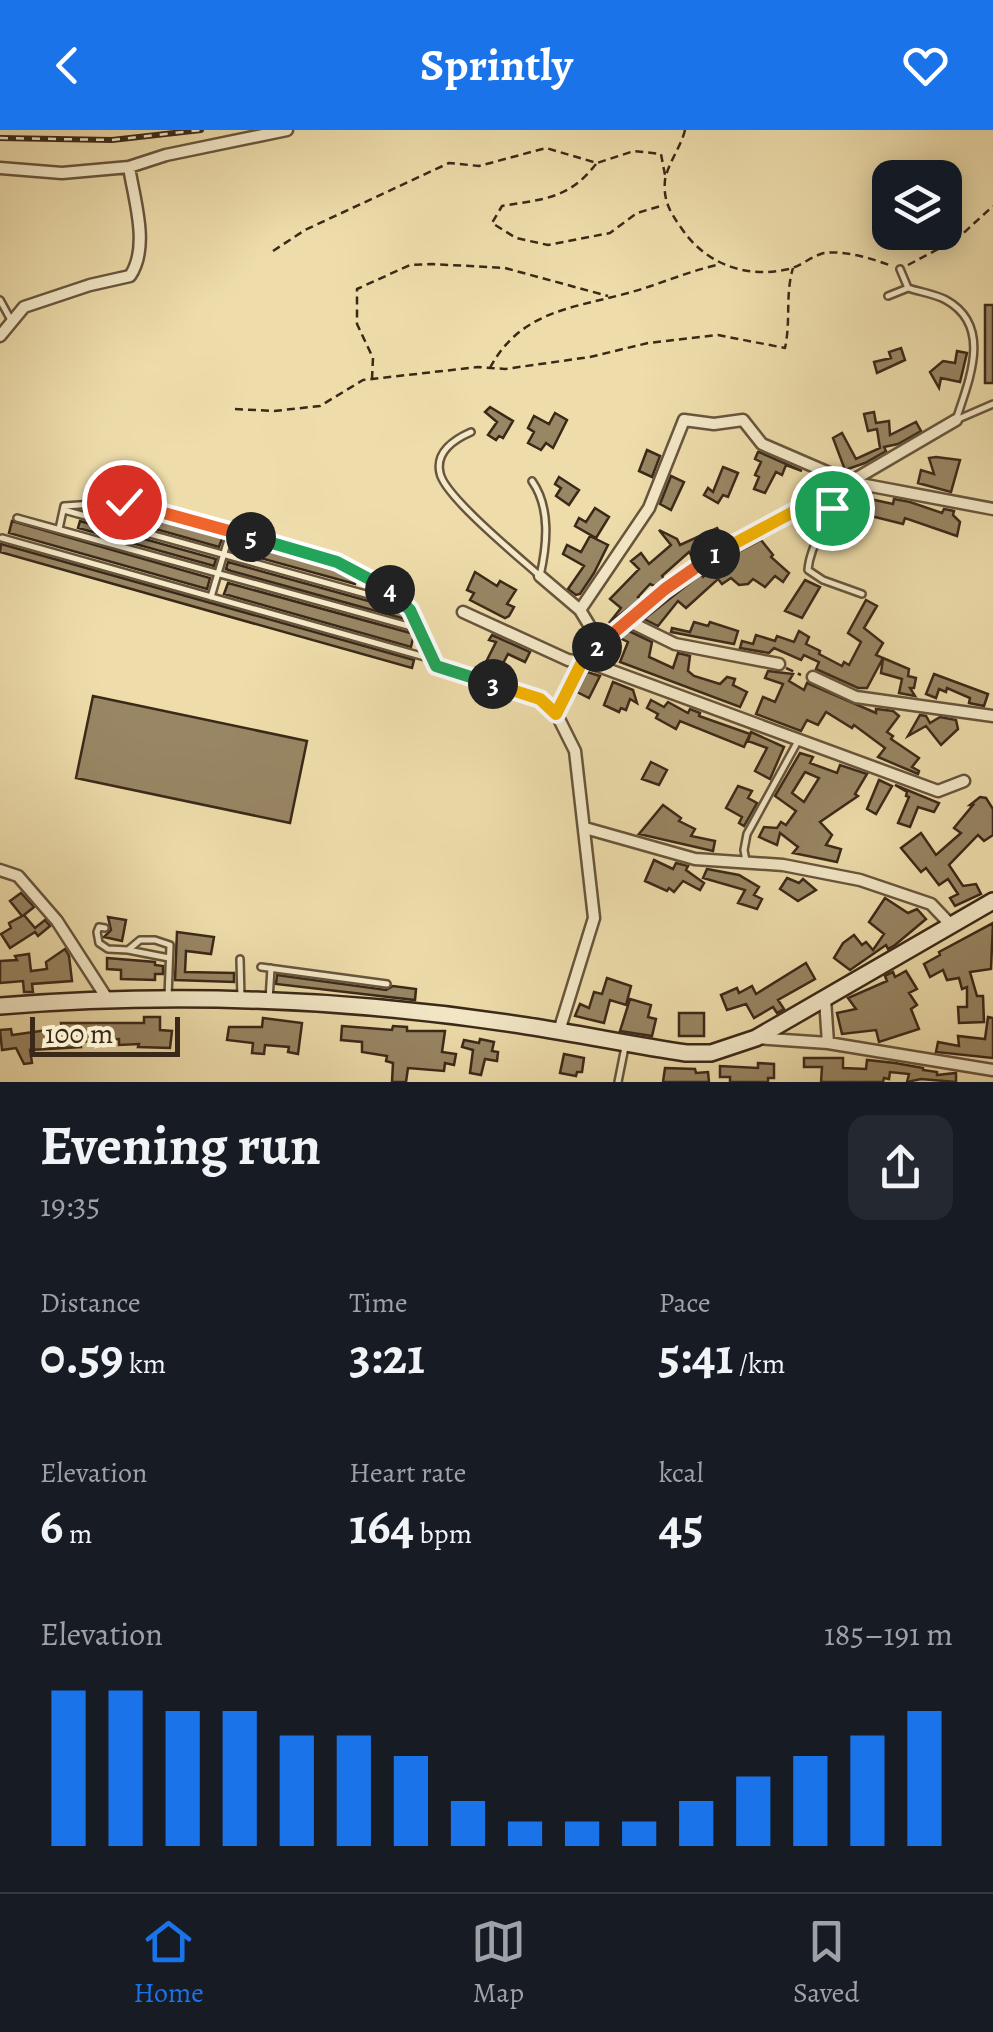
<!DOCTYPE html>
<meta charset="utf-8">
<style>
:root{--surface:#171b24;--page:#242831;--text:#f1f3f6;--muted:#9ea1a6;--line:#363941;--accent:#1a73e8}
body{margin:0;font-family:Alegreya,serif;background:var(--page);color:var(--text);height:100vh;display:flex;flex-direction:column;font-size:38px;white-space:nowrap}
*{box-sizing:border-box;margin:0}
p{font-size:32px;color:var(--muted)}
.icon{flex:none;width:55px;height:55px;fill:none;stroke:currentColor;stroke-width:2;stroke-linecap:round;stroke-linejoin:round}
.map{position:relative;height:952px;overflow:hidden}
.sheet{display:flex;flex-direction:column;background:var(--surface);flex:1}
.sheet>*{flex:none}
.buttons{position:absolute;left:872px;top:30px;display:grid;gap:20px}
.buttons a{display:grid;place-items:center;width:90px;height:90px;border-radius:20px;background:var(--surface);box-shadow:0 5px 25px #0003;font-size:50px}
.scale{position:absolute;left:30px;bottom:25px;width:150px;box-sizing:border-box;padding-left:10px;border:5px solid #3a2818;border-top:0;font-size:28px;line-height:35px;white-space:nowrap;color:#3a2818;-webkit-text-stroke:8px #f4e9c8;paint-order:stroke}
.pin{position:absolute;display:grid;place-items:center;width:85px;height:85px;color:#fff;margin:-42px;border:5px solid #fff;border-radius:50%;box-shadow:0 2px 10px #0007}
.km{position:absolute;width:50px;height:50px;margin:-25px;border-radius:50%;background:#222;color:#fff;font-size:28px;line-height:50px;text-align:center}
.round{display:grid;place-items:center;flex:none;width:105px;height:105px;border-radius:20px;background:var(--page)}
.headline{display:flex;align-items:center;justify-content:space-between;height:170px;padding:0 40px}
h1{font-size:55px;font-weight:700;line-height:75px}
.stats{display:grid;grid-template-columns:repeat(3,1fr);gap:15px;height:170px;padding:10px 40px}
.stats div{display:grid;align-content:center}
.stats b{font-size:50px;font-weight:700}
.stats small{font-size:28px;font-weight:400}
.stats p{font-size:28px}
.chart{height:280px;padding:20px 40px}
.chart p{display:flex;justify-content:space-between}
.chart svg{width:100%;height:180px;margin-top:10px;stroke:var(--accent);stroke-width:6}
header{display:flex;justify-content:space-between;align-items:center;height:130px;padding:0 40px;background:var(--accent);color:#fff;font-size:45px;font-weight:700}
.tabs{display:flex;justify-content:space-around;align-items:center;height:140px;border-top:2px solid var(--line);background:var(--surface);font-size:28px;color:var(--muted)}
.tabs a{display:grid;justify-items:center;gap:5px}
.tabs .current{color:var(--accent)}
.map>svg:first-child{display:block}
.building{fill:#988664;stroke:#3a2818;stroke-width:2.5;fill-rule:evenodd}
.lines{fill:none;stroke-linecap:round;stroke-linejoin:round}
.lane-casing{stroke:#67553d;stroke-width:10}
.street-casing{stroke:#67553d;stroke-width:15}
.secondary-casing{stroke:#3a2818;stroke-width:20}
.path{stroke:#3a2818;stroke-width:2.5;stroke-dasharray:8 5;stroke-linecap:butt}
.lane{stroke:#f4e9c8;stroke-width:5}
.street{stroke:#f4e9c8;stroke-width:10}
.secondary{stroke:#f4e9c8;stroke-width:15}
.rail-casing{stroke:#3a2818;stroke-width:6}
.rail{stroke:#f4e9c8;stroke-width:2.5;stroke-dasharray:8;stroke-linecap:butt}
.split-1-casing{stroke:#fff;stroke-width:20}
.split-2-casing{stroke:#fff;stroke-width:20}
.split-3-casing{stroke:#fff;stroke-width:20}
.split-4-casing{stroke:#fff;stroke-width:20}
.split-5-casing{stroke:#fff;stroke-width:20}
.split-6-casing{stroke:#fff;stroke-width:20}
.split-1{stroke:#f5b400;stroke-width:12}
.split-2{stroke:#f0652b;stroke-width:12}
.split-3{stroke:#f5b400;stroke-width:12}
.split-4{stroke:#22a559;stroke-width:12}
.split-5{stroke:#22a559;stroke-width:12}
.split-6{stroke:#f0652b;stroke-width:12}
</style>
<header><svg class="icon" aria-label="back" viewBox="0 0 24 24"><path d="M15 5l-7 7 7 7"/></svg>Sprintly<svg class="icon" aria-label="heart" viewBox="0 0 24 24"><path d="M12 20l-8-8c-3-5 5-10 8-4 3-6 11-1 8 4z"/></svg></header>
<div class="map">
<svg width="993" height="952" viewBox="0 0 993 952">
<rect width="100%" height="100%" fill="#eeddab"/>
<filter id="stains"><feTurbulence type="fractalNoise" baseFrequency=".002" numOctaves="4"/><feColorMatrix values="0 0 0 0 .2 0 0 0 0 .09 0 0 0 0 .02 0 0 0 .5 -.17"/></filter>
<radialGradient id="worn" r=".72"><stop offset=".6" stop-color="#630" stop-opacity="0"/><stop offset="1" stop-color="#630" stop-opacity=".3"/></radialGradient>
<path class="building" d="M985 175H993V253H985Z
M901 218 905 230 877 243 874 232 891 228 889 222Z
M957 221 967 223 960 252 941 248 939 258 930 242 943 231 955 233Z
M490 277 513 291 503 308 499 306 496 310 488 305 497 292 485 282Z
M874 282 876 293 889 291 890 305 916 292 921 301 898 314 884 317 886 321 865 333 845 340 833 308 842 303 856 329 880 318 877 299 868 301 864 284Z
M555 283 567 290 553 318 546 313 541 320 528 313 534 302 528 298 534 286 549 294Z
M647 320 660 326 652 347 639 341Z
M758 322H759L802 341 786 335 782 345 776 342 765 363 754 359 759 347 755 345 761 332 755 329Z
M936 327 960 330 951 362 918 353 921 340 934 344 929 328Z
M723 337 738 343 728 367 723 365 718 373 704 365 708 358 713 362Z
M671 346 684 352 671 380 660 374Z
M559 347 579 360 569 375 556 366 561 358 555 354Z
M856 366 893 374 894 369 910 372 942 383 944 379 954 381 953 385 960 392 957 406 905 388 903 394 867 385 865 388 855 387Z
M123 378 223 406 219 417 120 389Z
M595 378 609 387 596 408 575 396 579 388 586 392Z
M12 391 210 448 207 459 9 403Z
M80 391 216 429 214 436 78 398Z
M717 398 723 408 693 428 689 422 662 446 665 450 657 457 650 454 638 467 641 469 609 493 621 478 610 469 639 439 631 431 641 423 649 434 671 415 659 400 677 409 680 415Z
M590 406 608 415 594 443 580 464 576 465 568 459 584 436 563 424 567 415 581 422Z
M235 409 335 437 357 448 355 454 231 420Z
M761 410 773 425 771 427 789 443 783 452 775 446 765 457 753 449 748 454 739 455 731 448 722 454 718 449 686 478 678 471 658 496 644 489 701 444 703 447 725 429Z
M1 414 414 530 412 538 0 422Z
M228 432 401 480 405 489 231 441 226 439Z
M475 442 497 456 500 451 516 460 507 474 514 477 509 486 505 488 470 470 474 463 467 460Z
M805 450 820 457 802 488 785 481Z
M228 453 414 504 411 517 224 464Z
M866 470 877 476 864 498 883 513 876 525 883 528 867 558H858L816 539 819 532 804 525 801 530 774 518 769 523 740 518 742 511 753 514 756 505 775 511 777 506 794 512 799 501 809 507 806 514 820 521 819 524 842 536 844 532 849 535 861 512 848 503Z
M694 492 708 496 710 492 738 501 734 514 671 502 672 498 690 502Z
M629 501 652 512 649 527 673 538 678 523 690 526 688 541 694 546 720 554 727 547 735 549 733 555 747 562 740 577 620 532 628 512 620 508Z
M492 505 530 522 525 532 508 524 498 543 484 536 496 512 489 510Z
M883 528 909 539 908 546 916 548 914 558H910L915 566 899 563 902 549 881 543Z
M768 541 793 544 789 551 804 560 807 553 876 583V579L893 581 899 586 887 602 893 606 891 609 919 628 912 637 919 641 918 644 878 627 885 618 854 595 852 598 826 582 818 595 807 590 801 601 756 584 763 567 775 572 783 554 765 548Z
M587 542 600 546 589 568 577 562Z
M934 544 988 564 984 576 969 573 970 568 947 558 946 562 939 559 936 568 926 564Z
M613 552 633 560 637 573 630 569 626 580 621 578 619 582 604 575Z
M93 566 307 611 290 693 76 648Z
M651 570 664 577 668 572 688 583 690 579 700 583 699 586 750 604 744 617 680 591 676 599 656 588 658 584 647 578Z
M920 585 926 586 930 593 940 587 956 590 958 599 941 615 926 596 908 606Z
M751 602 784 617 770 649 755 641 767 618 748 611Z
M800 623 813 627 810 633 837 643 840 635 867 644 855 664 858 666 820 692 832 705 826 715 841 719 837 732 793 723 798 717 780 703 777 715 759 707 764 697 777 698 781 692 786 695 796 681 775 666ZM805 642 819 648 804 672 792 663Z
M651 632 667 640 659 655 642 649Z
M879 650 892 656 876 684 867 679Z
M895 655 939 673 934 682 918 677 910 697 898 693 909 667 906 666 907 662Z
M738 656 752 661 748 668 757 673 744 696 739 693 742 687 726 678Z
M980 667 986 668 993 679V705L984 711 978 705 949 735 963 756 976 754 981 764 955 776 950 768 958 764 948 749 939 755 926 738 921 742 901 718 921 703 936 725 961 703 954 698 973 675H970Z
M663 675 681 688 679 691 695 699 691 706 715 711 713 721 639 704Z
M654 730 673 739 676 733 688 736 686 740 704 753 700 760 683 751 674 762 669 758 667 761 645 751Z
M707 739 739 745 759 757 754 765 762 769 757 779 738 773 745 760 703 748Z
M787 748 799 753 803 749 816 760 798 771 780 759Z
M21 763 34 777 24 785 35 798 45 790 50 796 38 806 35 802 10 818 1 804 11 798 9 793 22 786 10 771Z
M885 768 908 783 917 779 926 789 895 815 888 819 886 815 850 840 834 828 843 813 854 805 862 815 866 812 873 820 884 804 869 792Z
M108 787 126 790 122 811 104 807 111 800Z
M993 793 991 839 970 842 977 866H983L984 892 959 893 958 877H967V857L962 859 959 848 947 850 943 840 930 847 924 834 940 825 939 822Z
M177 802 214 807 211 824 186 821 185 842 234 843V852L175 850Z
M65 819 69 826 72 851 32 854 33 862H24L23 851 0 853V831L17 830 15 826 29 824 31 841 47 839 46 832Z
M107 828 155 832V835L163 836V844H155V850L121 849V840L107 839Z
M806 833 815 849 778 870 784 879 777 883 773 877 754 888 746 874 727 880 721 865 737 858 739 863 752 856 756 864Z
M906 841 917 859 909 863 917 875 911 879 919 899 879 912 876 900 842 904 837 883 856 879 848 868 887 851 885 846 893 842 895 847Z
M277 845 386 860 393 856 416 859 415 870 276 854Z
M607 848 631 856 626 875 610 870 604 893 575 886 580 874 589 878 594 862 602 864Z
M630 869 651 875 648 887 656 889 652 906 620 901Z
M679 883H704V906H679Z
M144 887H160V900L172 901 170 918 138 917 139 914 119 915V909L100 910 80 912 81 917 30 920 32 933 24 934 16 918 2 920 0 900 11 899 12 905 62 898 61 893H144Z
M988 887 993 888V928L936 922 938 912 959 916 958 906 985 909Z
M263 888 302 893 298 924 288 922 289 917 265 915 264 924 252 923 253 913 227 910 229 897H262Z
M342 896 392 900 393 896 407 897V901H445L442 922 456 924 454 935 445 933 444 941 408 938 406 952H392L393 933 386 931 387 926 362 922V912L341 910Z
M480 909 494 912 492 921 498 922 497 931 485 929 481 945 470 943 473 920 462 917 464 910 479 913Z
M564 924 584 928 582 942H577L576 946 560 943Z
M804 928H843V938L866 939 867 930 895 933 923 938V940L937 942V945L956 943V952L921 949 907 952 909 944 890 942 889 949 884 948 883 952H821L822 937H804Z
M758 933 774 934V948H768V952H730V947H720V936L758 938Z
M665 938 695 939 696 943 708 942 709 952H663Z"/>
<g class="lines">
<g class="lane-casing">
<path id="lane" d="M900 139 908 158C920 162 935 164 946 170 993 196 969 250 956 290
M888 166 908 158
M0 170 11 190
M956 290 993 274
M471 302C455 309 435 322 440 343 444 366 520 428 540 446 547 415 551 378 532 351
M832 364C831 391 810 413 808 440L823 450 862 464
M64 380 398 473
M17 388 419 499
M59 399 64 376 124 372 337 431 387 456 410 480 436 536 540 569 554 581
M2 408 432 529
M211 467 230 403
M746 731 744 720 747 704 798 611
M105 798 99 797 97 802 99 813 108 819 128 820 140 810H155L170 815 168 867
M128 820 169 828
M240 829 241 868
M261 837 387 854
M269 870 271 838
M618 952 625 917"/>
</g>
<g class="street-casing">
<path id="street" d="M0 38 62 43 129 37 166 25 287 0
M0 206 24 177 90 155 130 146C150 117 134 69 129 37
M540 446 580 480 600 513
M580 480 649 378 684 290 714 294 743 290 762 314 850 352 993 379
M463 482 568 530 593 534 938 661 964 651
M628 491 675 514 779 534
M813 547 856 567 993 586
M585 698 695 729 783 735 860 750 931 774 950 794
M0 740 18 746 57 791 108 870
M825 869 828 913
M559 901 594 788 575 621 556 583 582 532 600 513 703 431 850 352 956 290
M756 908 828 913 993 940"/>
</g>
<g class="secondary-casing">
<path id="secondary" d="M0 876C174 862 354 869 527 896 580 904 632 915 686 923H711L756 908 993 771"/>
</g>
<path class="path" d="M685 0C681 17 668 33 665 50 663 71 670 82 682 99 706 134 746 149 789 139 801 136 812 126 824 123 845 120 873 129 892 136
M596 34C569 69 544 69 502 76L492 93 516 108 548 115 610 103 637 83 664 75
M273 121 305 100 449 33 479 36 546 18 597 33 634 21 661 24 665 45
M908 135 957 109 993 76
M490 238C520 181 573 178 628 163 658 155 686 142 717 135
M372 249 373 228 357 194V159L410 135 432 134 505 138 608 166
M235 279 274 281 320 276 363 250 478 237 505 239 590 227 648 213 718 205 785 218C791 190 785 165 793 138
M786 538 801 545"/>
<use href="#lane" class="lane"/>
<use href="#street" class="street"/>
<use href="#secondary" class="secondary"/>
<g class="rail-casing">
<path id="rail" d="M0 8 112 10 201 0"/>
</g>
<use href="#rail" class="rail"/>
</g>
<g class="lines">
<g class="split-1-casing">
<path id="split-1" d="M715 424 832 361V378"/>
</g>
<g class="split-2-casing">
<path id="split-2" d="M597 517 665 459 715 424"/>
</g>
<g class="split-3-casing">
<path id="split-3" d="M493 554 540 569 556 584 582 532 597 517"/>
</g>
<g class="split-4-casing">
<path id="split-4" d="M390 460 410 480 436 536 493 554"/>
</g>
<g class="split-5-casing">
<path id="split-5" d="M251 407 337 432 390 460"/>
</g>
<g class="split-6-casing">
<path id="split-6" d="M124 372 251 407"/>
</g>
<use href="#split-1" class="split-1"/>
<use href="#split-2" class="split-2"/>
<use href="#split-3" class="split-3"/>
<use href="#split-4" class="split-4"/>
<use href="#split-5" class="split-5"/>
<use href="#split-6" class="split-6"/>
</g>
<rect width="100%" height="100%" filter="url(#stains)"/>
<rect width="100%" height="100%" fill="url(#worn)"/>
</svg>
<div class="buttons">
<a><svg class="icon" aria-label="layers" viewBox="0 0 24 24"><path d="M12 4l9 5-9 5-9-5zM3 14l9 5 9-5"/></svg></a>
</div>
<div class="scale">100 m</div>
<div class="pin" style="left:832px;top:378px;background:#1e9e55"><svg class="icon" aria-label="arrive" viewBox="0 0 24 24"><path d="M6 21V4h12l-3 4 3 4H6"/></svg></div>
<div class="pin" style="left:124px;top:372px;background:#d93025"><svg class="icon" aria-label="check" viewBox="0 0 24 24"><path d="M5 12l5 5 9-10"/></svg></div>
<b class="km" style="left:715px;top:424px">1</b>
<b class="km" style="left:597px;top:517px">2</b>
<b class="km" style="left:493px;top:554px">3</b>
<b class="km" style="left:390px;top:460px">4</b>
<b class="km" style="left:251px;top:407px">5</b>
</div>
<section class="sheet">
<div class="headline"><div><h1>Evening run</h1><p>19:35</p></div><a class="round"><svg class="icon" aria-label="share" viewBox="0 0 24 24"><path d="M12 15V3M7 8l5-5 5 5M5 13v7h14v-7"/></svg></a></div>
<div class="stats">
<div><p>Distance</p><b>0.59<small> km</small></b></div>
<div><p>Time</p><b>3:21</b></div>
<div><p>Pace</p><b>5:41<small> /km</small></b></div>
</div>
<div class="stats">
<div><p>Elevation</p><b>6<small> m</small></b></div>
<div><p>Heart rate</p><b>164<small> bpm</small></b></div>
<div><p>kcal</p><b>45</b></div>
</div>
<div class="chart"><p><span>Elevation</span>185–191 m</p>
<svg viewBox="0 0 160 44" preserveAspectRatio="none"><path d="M5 44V6M15 44V6M25 44V11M35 44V11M45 44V17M55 44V17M65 44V22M75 44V33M85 44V38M95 44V38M105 44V38M115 44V33M125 44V27M135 44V22M145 44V17M155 44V11"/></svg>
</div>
</section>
<nav class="tabs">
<a class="current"><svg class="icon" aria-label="home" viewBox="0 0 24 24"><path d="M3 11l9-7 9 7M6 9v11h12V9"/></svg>Home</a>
<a><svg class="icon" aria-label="map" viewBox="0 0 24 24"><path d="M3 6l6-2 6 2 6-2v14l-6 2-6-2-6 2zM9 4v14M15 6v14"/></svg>Map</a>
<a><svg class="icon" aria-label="saved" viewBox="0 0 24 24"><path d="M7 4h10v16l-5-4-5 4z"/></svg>Saved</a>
</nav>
